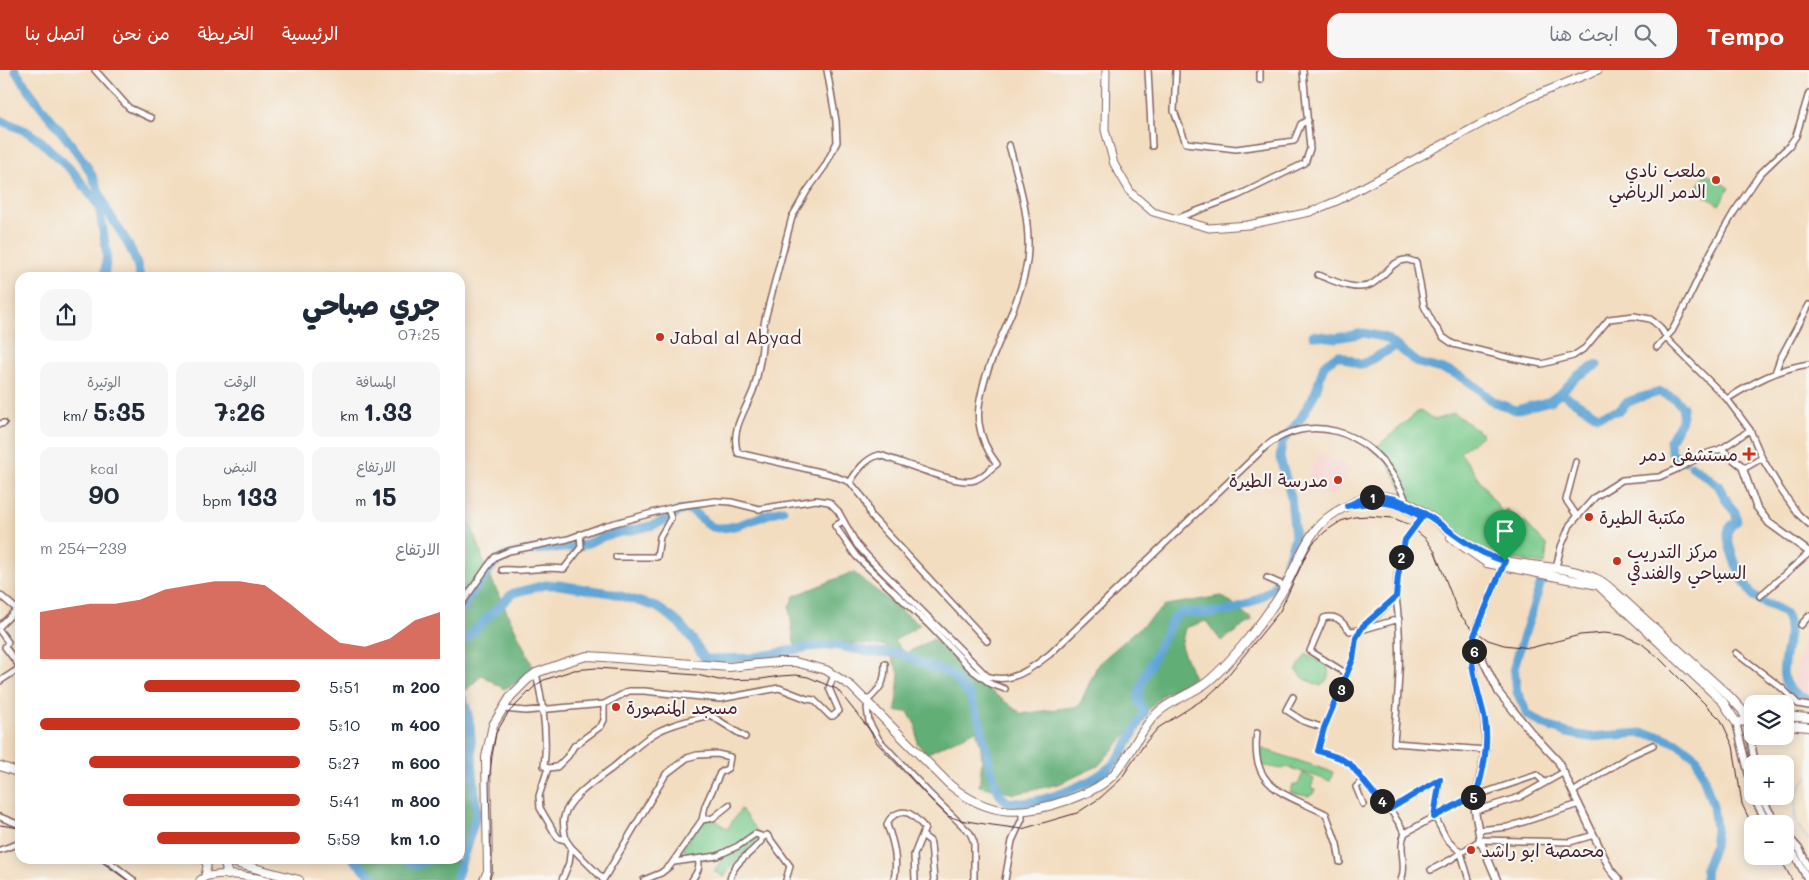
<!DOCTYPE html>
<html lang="ar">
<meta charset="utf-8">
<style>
:root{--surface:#fff;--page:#f6f6f7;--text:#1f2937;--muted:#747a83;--accent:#c8321e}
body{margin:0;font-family:Mali,"Playpen Sans Arabic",sans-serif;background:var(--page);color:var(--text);direction:rtl;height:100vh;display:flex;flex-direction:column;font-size:19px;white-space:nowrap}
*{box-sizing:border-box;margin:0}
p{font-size:16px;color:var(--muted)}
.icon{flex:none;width:28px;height:28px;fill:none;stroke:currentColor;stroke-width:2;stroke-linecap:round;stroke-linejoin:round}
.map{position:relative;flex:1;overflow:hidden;direction:ltr}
.panel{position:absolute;left:15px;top:202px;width:450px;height:592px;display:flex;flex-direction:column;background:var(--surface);border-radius:15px;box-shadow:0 2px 12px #0003;direction:rtl}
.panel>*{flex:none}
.controls{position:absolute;left:1744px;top:625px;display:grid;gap:10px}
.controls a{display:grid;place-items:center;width:50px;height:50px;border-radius:10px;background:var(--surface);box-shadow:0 2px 12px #0003;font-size:25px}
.pin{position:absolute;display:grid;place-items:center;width:42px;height:42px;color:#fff;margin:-51px -21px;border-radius:50% 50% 50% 0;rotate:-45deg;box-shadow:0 0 5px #0007}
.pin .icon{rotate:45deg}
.km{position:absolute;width:25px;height:25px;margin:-12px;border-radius:50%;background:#222;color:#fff;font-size:14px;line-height:25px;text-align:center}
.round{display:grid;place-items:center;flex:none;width:52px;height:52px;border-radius:15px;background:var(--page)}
.headline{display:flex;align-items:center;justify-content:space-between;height:85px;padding:0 25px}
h1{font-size:28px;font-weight:800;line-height:38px}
.stats{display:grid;grid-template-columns:repeat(3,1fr);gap:8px;height:85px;padding:5px 25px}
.stats div{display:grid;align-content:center;border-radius:12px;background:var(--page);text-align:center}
.stats b{font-size:25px;font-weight:800}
.stats small{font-size:14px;font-weight:400}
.stats p{font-size:14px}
.chart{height:140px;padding:10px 25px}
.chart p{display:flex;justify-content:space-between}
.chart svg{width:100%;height:90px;margin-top:5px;fill:var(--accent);opacity:.7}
ul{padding:0 25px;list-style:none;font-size:16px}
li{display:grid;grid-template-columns:80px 60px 1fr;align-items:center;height:38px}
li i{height:12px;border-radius:6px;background:var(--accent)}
header{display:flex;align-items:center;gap:30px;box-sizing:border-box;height:70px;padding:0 25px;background:var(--accent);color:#fff}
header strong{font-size:24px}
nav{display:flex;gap:28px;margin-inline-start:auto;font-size:18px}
.search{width:350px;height:45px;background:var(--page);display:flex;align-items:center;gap:12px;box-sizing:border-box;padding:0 18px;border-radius:15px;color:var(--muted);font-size:19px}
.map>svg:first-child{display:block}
.built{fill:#f7d0cd}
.green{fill:#79ca8b;stroke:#62745b}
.forest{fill:#62ae77;stroke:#566651}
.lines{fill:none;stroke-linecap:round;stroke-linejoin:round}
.stream{stroke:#5fa4d4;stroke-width:1}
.river{stroke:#5fa4d4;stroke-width:9}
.minor-casing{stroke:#85625f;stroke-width:8}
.tertiary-casing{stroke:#85625f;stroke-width:9}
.secondary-casing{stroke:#85625f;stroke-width:9}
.primary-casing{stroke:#85625f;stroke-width:10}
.minor{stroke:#fff;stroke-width:5}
.tertiary{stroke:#fff;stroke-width:6}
.secondary{stroke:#fff;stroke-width:7}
.primary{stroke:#fff;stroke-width:8}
.rail{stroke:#4a1f2b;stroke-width:1}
.route-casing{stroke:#fff;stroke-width:10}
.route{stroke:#1a73e8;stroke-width:6}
.poi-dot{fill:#c8321e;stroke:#f6f6f2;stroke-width:2}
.labels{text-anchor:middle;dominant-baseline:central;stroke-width:4.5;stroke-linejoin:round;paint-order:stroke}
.poi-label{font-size:18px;fill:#4a1f2b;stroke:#f6f6f2;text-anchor:start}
</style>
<header>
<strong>Tempo</strong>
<div class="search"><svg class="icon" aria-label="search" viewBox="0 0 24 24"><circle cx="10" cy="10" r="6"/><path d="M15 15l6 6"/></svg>ابحث هنا</div>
<nav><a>الرئيسية</a><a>الخريطة</a><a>من نحن</a><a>اتصل بنا</a></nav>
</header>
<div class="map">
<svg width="1809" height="810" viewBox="0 0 1809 810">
<rect width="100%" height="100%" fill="#f6f6f2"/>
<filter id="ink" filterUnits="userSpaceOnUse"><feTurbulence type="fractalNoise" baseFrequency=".02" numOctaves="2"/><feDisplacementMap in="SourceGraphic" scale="10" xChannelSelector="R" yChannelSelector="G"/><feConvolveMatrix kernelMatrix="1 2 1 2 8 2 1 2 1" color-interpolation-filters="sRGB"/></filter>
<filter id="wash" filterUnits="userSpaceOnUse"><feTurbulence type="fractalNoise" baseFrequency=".0096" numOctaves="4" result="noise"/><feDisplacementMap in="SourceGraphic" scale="20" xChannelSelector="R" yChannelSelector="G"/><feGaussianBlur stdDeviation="1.12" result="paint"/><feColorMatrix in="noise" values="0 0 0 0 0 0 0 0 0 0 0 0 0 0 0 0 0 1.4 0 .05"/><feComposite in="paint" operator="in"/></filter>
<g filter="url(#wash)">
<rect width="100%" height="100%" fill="#f3ddc0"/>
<path class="built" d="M1320 383 1352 398 1336 424 1327 426 1304 413Z
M1809 560V624L1805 625 1792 614 1804 569Z"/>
<path class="green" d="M1706 103 1729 118 1719 135 1695 120Z
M1420 340 1435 350 1454 343 1483 365 1460 382 1502 442 1507 439 1519 456 1524 451 1547 476 1545 494 1492 486 1415 436 1407 427 1387 392 1374 379Z
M460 432 479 476 487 505 460 542Z
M1306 584 1327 595C1330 605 1329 609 1321 616L1305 609 1296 601Z
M1260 678 1333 702 1330 711 1287 697 1282 699 1260 695 1258 686Z
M1303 703 1314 709 1311 718 1315 719 1313 724 1308 726 1290 723 1293 715H1298Z
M741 739 762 768 748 783 735 791 724 807 714 801 721 791 717 787 698 790 682 779 702 750 713 748 727 759Z"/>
<path class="forest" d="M487 500 536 603 504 619 482 605 461 625 466 636 478 740 456 810H376L353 790H405L408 792 421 794 426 790H460V541L462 533Z
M853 502 920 555 894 571 906 583 934 569 981 614 1022 644 1079 636 1098 594 1166 535 1222 526 1253 550 1221 571 1206 551 1185 558 1181 576 1194 608 1161 626 1098 696 1059 714 1015 724 979 716C982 695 984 680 976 660L926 684 917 673 916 656 908 642 896 641 899 603 886 576C856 573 824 570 795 578L789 537 794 526Z"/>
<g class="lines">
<path class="stream" d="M1809 706C1798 714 1792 737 1796 750 1798 758 1804 764 1809 770"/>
<path class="river" d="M15 0C36 34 64 62 86 95 95 108 99 125 107 140 119 161 137 182 140 208
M0 50 26 61 42 72 74 103 99 136 107 184 104 208
M1313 265 1336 268 1364 263 1383 267 1389 270 1418 293 1452 302 1470 312 1494 332 1516 340 1550 331 1561 323 1577 306 1597 295
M1561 323 1598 346 1620 340 1626 333 1638 328 1660 322 1674 328 1683 337 1682 350 1670 371 1671 382 1684 391
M1692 396 1718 415 1729 435 1735 442 1737 451C1734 453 1731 455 1729 459 1723 472 1745 519 1756 528 1765 536 1782 536 1787 548 1796 572 1769 606 1795 624 1800 627 1803 629 1809 629
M1543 506 1514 597 1517 622 1528 645 1545 655 1567 663 1590 667 1640 663 1660 666 1679 674 1697 688 1713 736 1716 758 1714 776 1706 796 1705 810
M460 542C463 535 494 493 498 490 522 476 554 481 580 476 589 474 596 469 605 466 622 461 640 460 656 454 666 451 673 442 683 440 699 437 702 457 717 458 740 459 761 444 783 440
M460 574 513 523 545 515H559L611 523 657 537 678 552 693 570 705 589 751 588 809 577 833 575 870 582 898 583 924 594 951 604 970 626 979 649 993 708 1000 725 1007 732C1012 732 1017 733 1022 733 1048 731 1096 712 1114 693 1127 678 1134 660 1144 643L1138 628 1144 607 1173 548 1183 542 1208 543 1234 540 1254 531 1274 518 1284 501 1295 467 1291 427 1280 388 1282 372 1301 348 1316 321 1324 295 1338 285 1361 295 1396 276
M354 790 376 810
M405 790 417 795 428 790
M456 810 478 740C474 731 475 722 474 712 470 684 475 650 460 624"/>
</g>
</g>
<g filter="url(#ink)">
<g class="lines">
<g class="minor-casing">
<path id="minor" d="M95 0 129 38 151 48
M827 0 836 51 837 72 825 96 807 121 792 147 765 249C762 263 763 278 760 291 758 300 757 309 754 318 747 339 729 360 738 383L829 404 850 412 865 430 871 446 987 571
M1148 0 1152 76
M1176 0 1174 41 1186 73 1236 79 1294 71 1301 54 1308 50
M1260 10V0
M1178 148 1237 126 1305 93 1310 79 1303 0
M1318 205C1333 210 1354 222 1370 215 1382 210 1391 191 1405 190 1408 189 1413 192 1416 192L1424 236 1434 255 1443 267 1453 274 1506 287 1542 294 1573 286 1585 278 1609 249 1634 246 1650 249 1654 252 1660 257 1669 271 1727 329
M1657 277 1672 261 1680 246 1711 182 1734 142 1760 104 1789 76 1796 66 1809 23
M1809 294C1777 299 1754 312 1727 329L1750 360 1762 388 1781 420 1798 444 1809 454
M1775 303 1780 289 1809 235
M0 354 4 353
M1576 392 1566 430 1577 446
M1743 399 1762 388
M850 412C857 401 865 389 879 385 899 390 958 417 975 410 983 407 990 399 997 394 988 382 981 369 979 353 977 339 981 325 984 312 996 271 1021 233 1027 191 1032 153 1019 112 1009 75
M843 451 835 456 856 486 929 555 972 600 991 614 1005 619
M616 487H657L660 467 671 448 668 439
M1556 497 1561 477 1570 455 1595 427 1622 410 1659 407 1677 399 1708 383 1721 379 1750 360
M502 500C509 499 515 501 522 500 537 499 549 497 564 499L581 477 580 464
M1267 508 1285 516
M0 525 20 542
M1760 526 1809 483
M1396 527C1403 576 1398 624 1394 673L1486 680
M460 536 488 496 495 487 509 481 568 469 604 456 678 436 715 431 731 432 759 439 816 430 829 432 838 441 857 475 871 490 987 606C1011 615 1032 598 1050 584L1265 377C1309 341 1367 361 1394 407 1398 415 1404 423 1406 432
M1801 555 1809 546
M0 556 17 539
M0 561 8 572 5 577 20 597
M1736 583 1783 619 1798 634 1809 636
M536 603C543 633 548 665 544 696L548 698
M1347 604 1310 581 1324 548C1337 544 1342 552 1350 561L1361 560 1399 549
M0 611 20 598
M1293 627 1286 640 1303 651 1324 658
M867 631C881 618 885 613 885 594
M870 634 867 638 869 652 879 670 928 722 970 763 974 772V810
M503 639 526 641 604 634
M1257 663C1250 719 1284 723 1326 744L1337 774 1340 792
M1363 710 1356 717 1363 734
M1573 722 1629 686 1653 675
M1390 739 1440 709 1435 747 1446 768 1461 783 1469 810
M1475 741 1520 727 1564 702
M0 747 20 755
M1478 760 1508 757 1579 734
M1405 763 1469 728 1537 705 1545 713
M762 768 767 765 790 796 786 810
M566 770C565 762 562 755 564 747 568 728 596 710 611 699 628 686 641 670 659 661 675 653 693 649 710 645L745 667
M571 777 566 770 558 768 554 762 540 738 539 726 548 698 557 697 568 686 574 676 601 656 604 650V634L629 621H644L720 629 779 618 807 629 814 630 830 646H833L839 641 829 618 834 605
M0 780 20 773
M107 790 133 810
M674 792 717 786 738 776 755 764 761 766V771C751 785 733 791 730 810
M1431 800 1450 790 1480 770 1570 772 1594 765
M562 810 569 793 571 777 603 809
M603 810 666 704 687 688 697 685 717 684 730 687 728 698 720 703 705 736 702 750
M644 810 661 803 670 796 702 750 713 748 729 735
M692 810C696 804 701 797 698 790
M894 810C898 790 894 773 887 755 890 744 904 738 913 746 918 750 921 754 925 758L922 765 930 771 931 774 934 810
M915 810 914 785 922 765
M1005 810 1012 771 1022 749V741
M1401 810C1408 795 1397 779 1405 763L1390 739 1375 725 1351 695 1340 688 1318 681 1324 658 1353 589 1356 568 1361 560 1396 527 1397 506 1405 470 1422 447"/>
</g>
<g class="tertiary-casing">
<path id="tertiary" d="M1721 379 1742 396 1756 436 1769 453 1809 482
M1475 574 1499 623 1531 662 1558 691 1610 799 1619 810
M1747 650 1755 694
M1736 652 1752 718
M1754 726 1756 732 1768 754
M1760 726 1777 754
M1785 763 1800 780 1809 798
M1785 773 1795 785 1808 810
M1497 810 1480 770 1475 741 1476 727 1486 680 1485 652 1476 615 1472 589 1475 574 1474 566 1504 494"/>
</g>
<g class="secondary-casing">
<path id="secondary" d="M1106 0 1105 60 1114 94 1131 123 1153 142 1209 158 1248 155 1310 142 1339 130 1531 27 1598 0
M205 790 207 796 205 806
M200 810C214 799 250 807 268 810"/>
</g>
<g class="primary-casing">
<path id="primary" d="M1383 431 1402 436 1415 443
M1451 468 1487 493 1598 515 1723 632 1736 652 1752 651
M1785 646 1809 648
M1785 655 1809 657
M0 696 20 703
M224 790 299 810
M224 790 228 805
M484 810 488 801 486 687 493 655 511 626 528 609 536 603 569 591 587 586 604 587 729 597 778 592H795L826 600 851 616 950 715C989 747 1022 746 1068 730 1084 724 1100 718 1112 706 1130 688 1138 662 1156 644 1170 630 1190 625 1206 613 1229 595 1260 555 1277 530 1301 495 1302 457 1345 437 1352 433 1360 429 1368 427 1416 417 1452 475 1494 488 1527 498 1563 494 1597 509 1604 512 1611 519 1617 524L1729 626 1742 640 1747 650"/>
</g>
<use href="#minor" class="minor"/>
<use href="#tertiary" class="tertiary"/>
<use href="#secondary" class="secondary"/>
<use href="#primary" class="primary"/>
<path class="rail" d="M0 755 20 758
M1779 786 1792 810
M99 790 127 810
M489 810 491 800 489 711 492 686 496 663 508 643 536 615 544 610 574 600 596 598 657 602 697 605 719 610 761 609 780 606 796 605 808 607 837 619 881 674 935 734 948 746 960 750 985 754 1022 759 1077 743 1100 728 1120 710 1146 672 1158 658 1207 627 1220 615 1280 541 1307 483 1313 473 1326 461 1341 451 1354 447 1368 446 1393 448 1408 454 1426 469 1435 482 1458 542 1470 557 1488 570 1504 575 1530 578 1580 565 1604 563 1622 565 1641 573 1658 587 1721 650 1733 676 1742 734 1752 755"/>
</g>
</g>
<g class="lines" filter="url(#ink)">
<g class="route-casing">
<path id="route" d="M1374 426C1425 426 1457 480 1505 491L1474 566C1475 575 1472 581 1472 589 1473 610 1481 630 1485 650 1489 676 1483 702 1476 726L1469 728 1434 747 1440 709 1390 739 1375 725 1351 695 1340 688 1318 681 1324 658 1353 589 1356 568 1363 556 1396 527 1398 506 1405 470 1422 447C1392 429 1380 431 1347 436L1360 430Z"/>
</g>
<use href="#route" class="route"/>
</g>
<g class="poi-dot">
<circle cx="1716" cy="110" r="5"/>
<circle cx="660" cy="267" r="5"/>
<path d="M1746.5 376.5h5v5h5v5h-5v5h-5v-5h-5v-5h5z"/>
<circle cx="1338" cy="410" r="5"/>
<circle cx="1589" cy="447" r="5"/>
<circle cx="1617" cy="491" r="5"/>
<circle cx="616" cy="637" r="5"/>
<circle cx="1471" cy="780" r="5"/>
</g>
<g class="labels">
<g class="poi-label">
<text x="1706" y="100" text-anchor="end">ملعب نادي<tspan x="1706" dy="21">الدمر الرياضي</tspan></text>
<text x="670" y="267">Jabal al Abyad</text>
<text x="1738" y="384" text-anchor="end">مستشفى دمر</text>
<text x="1328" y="410" text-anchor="end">مدرسة الطيرة</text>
<text x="1599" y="447">مكتبة الطيرة</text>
<text x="1627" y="481">مركز التدريب<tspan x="1627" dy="21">السياحي والفندقي</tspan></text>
<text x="626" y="637">مسجد المنصورة</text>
<text x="1481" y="780">محمصة ابو راشد</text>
</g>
</g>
</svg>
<div class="controls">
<a><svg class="icon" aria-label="layers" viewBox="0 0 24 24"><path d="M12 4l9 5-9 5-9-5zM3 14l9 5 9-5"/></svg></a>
<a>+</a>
<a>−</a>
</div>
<div class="pin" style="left:1505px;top:491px;background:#1e9e55"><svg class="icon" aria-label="arrive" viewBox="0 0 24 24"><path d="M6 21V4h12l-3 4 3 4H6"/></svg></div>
<b class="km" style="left:1372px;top:427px">1</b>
<b class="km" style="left:1401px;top:487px">2</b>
<b class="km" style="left:1341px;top:619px">3</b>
<b class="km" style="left:1382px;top:731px">4</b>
<b class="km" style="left:1473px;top:727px">5</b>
<b class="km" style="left:1474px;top:581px">6</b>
<section class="panel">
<div class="headline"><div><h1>جري صباحي</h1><p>07:25</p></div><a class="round"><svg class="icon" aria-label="share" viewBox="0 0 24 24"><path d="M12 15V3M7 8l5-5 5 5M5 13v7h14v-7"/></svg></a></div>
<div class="stats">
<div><p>المسافة</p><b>1.33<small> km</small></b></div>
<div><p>الوقت</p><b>7:26</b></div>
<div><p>الوتيرة</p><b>5:35<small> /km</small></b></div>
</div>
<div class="stats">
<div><p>الارتفاع</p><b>15<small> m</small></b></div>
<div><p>النبض</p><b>133<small> bpm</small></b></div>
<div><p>kcal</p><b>90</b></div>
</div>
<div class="chart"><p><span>الارتفاع</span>239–254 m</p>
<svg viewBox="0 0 160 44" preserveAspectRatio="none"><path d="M0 44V21L10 19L20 17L30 17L40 15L50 10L60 8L70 6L80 6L90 8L100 17L110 27L120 36L130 38L140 34L150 25L160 21V44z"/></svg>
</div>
<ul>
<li><b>200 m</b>5:51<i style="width:60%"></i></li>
<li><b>400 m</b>5:10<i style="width:100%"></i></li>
<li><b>600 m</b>5:27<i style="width:81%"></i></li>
<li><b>800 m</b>5:41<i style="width:68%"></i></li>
<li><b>1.0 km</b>5:59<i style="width:55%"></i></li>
</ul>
</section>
</div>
